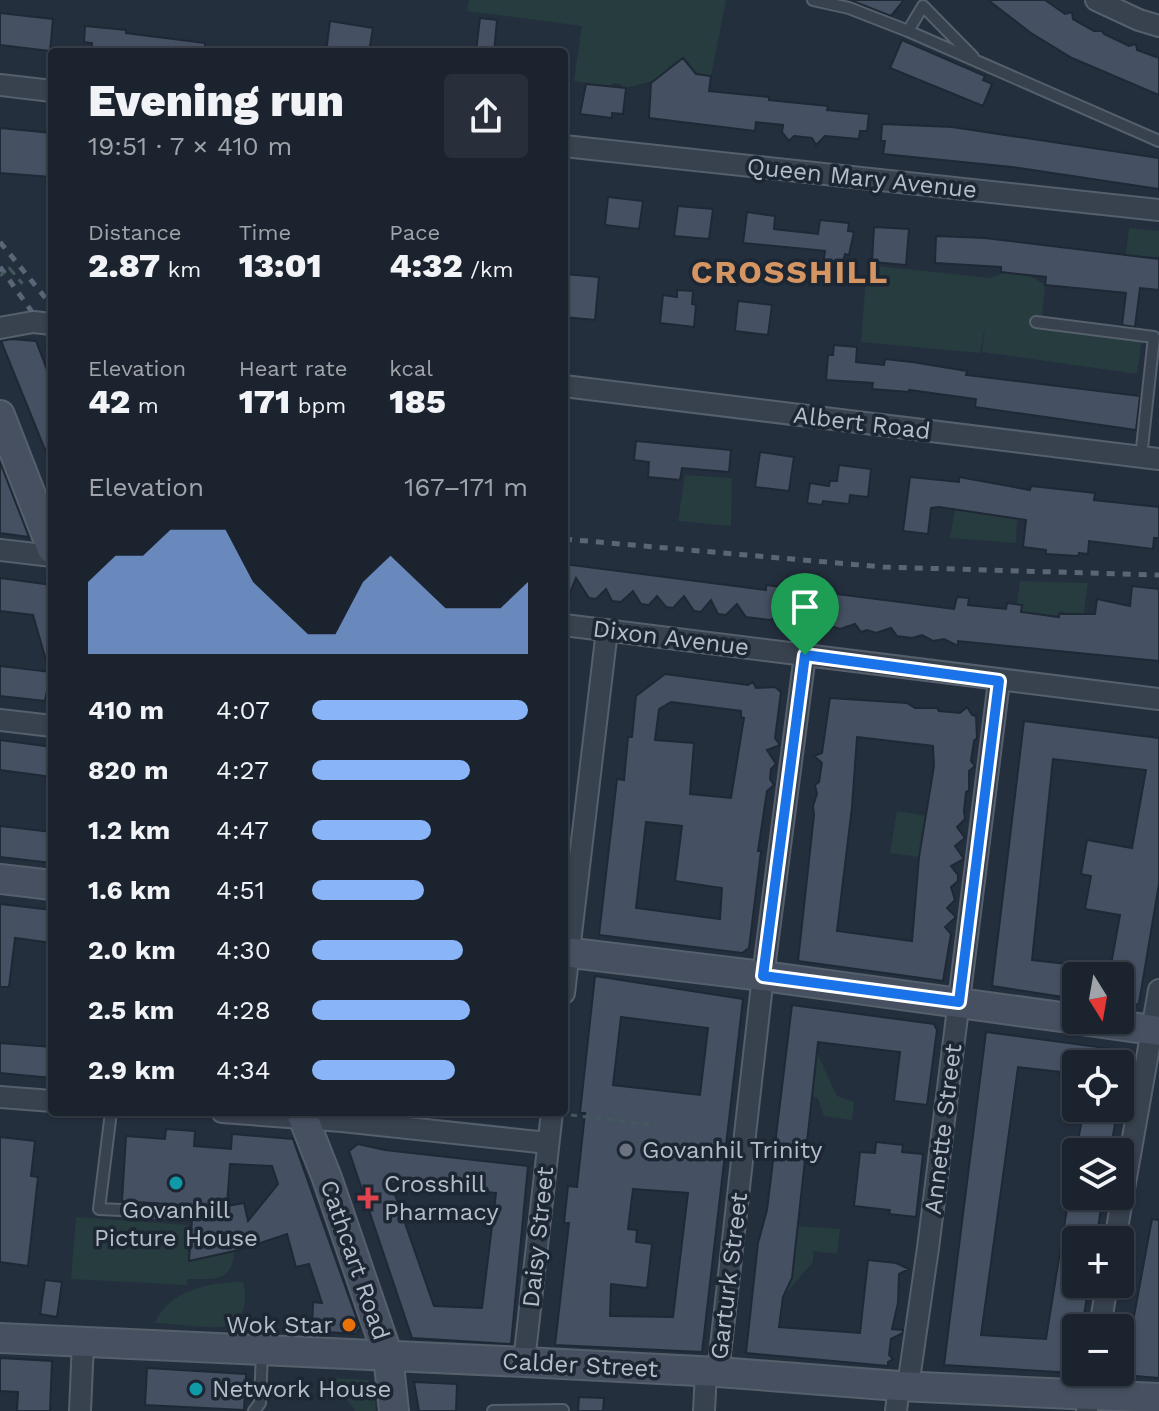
<!DOCTYPE html>
<meta charset="utf-8">
<style>
:root{--surface:#1b232e;--page:#282f3a;--text:#f1f3f6;--muted:#a0a4aa;--line:#39404a;--accent:#8ab4f8}
body{margin:0;font-family:"Work Sans",sans-serif;background:var(--page);color:var(--text);height:100vh;display:flex;flex-direction:column;font-size:30px;white-space:nowrap}
*{box-sizing:border-box;margin:0}
p{font-size:26px;color:var(--muted)}
.icon{flex:none;width:44px;height:44px;fill:none;stroke:currentColor;stroke-width:2;stroke-linecap:round;stroke-linejoin:round}
.map{position:relative;flex:1;overflow:hidden}
.drawer{position:absolute;left:48px;top:48px;width:520px;height:1068px;display:flex;flex-direction:column;background:var(--surface);border-radius:8px;box-shadow:0 2px 6px #0004,0 0 0 2px var(--line)}
.drawer>*{flex:none}
.needle{width:52px;rotate:169deg}
.tools{position:absolute;left:1062px;top:962px;display:grid;gap:16px}
.tools a{display:grid;place-items:center;width:72px;height:72px;border-radius:8px;background:var(--surface);box-shadow:0 2px 6px #0004,0 0 0 2px var(--line);font-size:40px}
.pin{position:absolute;display:grid;place-items:center;width:68px;height:68px;color:#fff;margin:-82px -34px;border-radius:50% 50% 50% 0;rotate:-45deg;box-shadow:0 0 8px #0007}
.pin .icon{rotate:45deg}
.round{display:grid;place-items:center;flex:none;width:84px;height:84px;border-radius:8px;background:var(--page)}
.summary{display:flex;align-items:center;justify-content:space-between;height:136px;padding:0 40px}
h1{font-size:44px;font-weight:800;line-height:60px}
.stats{display:grid;grid-template-columns:repeat(3,1fr);gap:12px;height:136px;padding:8px 40px}
.stats div{display:grid;align-content:center}
.stats b{font-size:34px;font-weight:800}
.stats small{font-size:22px;font-weight:400}
.stats p{font-size:22px}
.chart{height:224px;padding:16px 40px}
.chart p{display:flex;justify-content:space-between}
.chart svg{width:100%;height:144px;margin-top:8px;fill:var(--accent);opacity:.7}
ul{padding:0 40px;list-style:none;font-size:26px}
li{display:grid;grid-template-columns:128px 96px 1fr;align-items:center;height:60px}
li i{height:20px;border-radius:10px;background:var(--accent)}
.map>svg:first-child{display:block}
.green{fill:#263c3f}
.building{fill:#455162;stroke:#1f2835;stroke-width:2;fill-rule:evenodd}
.lines{fill:none;stroke-linecap:round;stroke-linejoin:round}
.lane-casing{stroke:#565f6c;stroke-width:14}
.street-casing{stroke:#565f6c;stroke-width:24}
.secondary-casing{stroke:#565f6c;stroke-width:32}
.path{stroke:#44595c;stroke-width:3;stroke-dasharray:6 6;stroke-linecap:butt}
.lane{stroke:#38414e;stroke-width:10}
.street{stroke:#38414e;stroke-width:20}
.secondary{stroke:#465061;stroke-width:28}
.rail{stroke:#5a6575;stroke-width:5;stroke-dasharray:8 8;stroke-linecap:butt}
.street-bridge-casing{stroke:#565f6c;stroke-width:24;stroke-linecap:butt}
.path-bridge{stroke:#44595c;stroke-width:3;stroke-dasharray:6 6;stroke-linecap:butt}
.street-bridge{stroke:#38414e;stroke-width:20}
.route-casing{stroke:#fff;stroke-width:16}
.route{stroke:#1a73e8;stroke-width:10}
.worship-dot{fill:#6b7280;stroke:#1d2633;stroke-width:3}
.culture-dot{fill:#0f9aa8;stroke:#1d2633;stroke-width:3}
.health-dot{fill:#e0444e;stroke:#1d2633;stroke-width:3}
.food-dot{fill:#e8710a;stroke:#1d2633;stroke-width:3}
.labels{text-anchor:middle;dominant-baseline:central;stroke-width:7;stroke-linejoin:round;paint-order:stroke}
.street-label{font-size:24px;fill:#b4bcc9;stroke:#1d2633}
.poi-label{font-size:24px;fill:#b4bcc9;stroke:#1d2633;text-anchor:start}
.district-label{font-size:32px;font-weight:bold;letter-spacing:2px;fill:#d59563;stroke:#1d2633}
</style>
<div class="map">
<svg width="1159" height="1411" viewBox="0 0 1159 1411">
<rect width="100%" height="100%" fill="#242f3e"/>
<path class="green" d="M469 0H726L711 76C686 73 650 81 626 88H622V84L612 83 611 87 574 81 582 26 467 11Z
M1129 228 1159 231V257L1126 255Z
M867 265 991 278C1009 267 1030 274 1045 285L1041 325 1142 338 1137 374 982 352 985 325 980 353 861 342Z
M685 475 732 478 731 526 678 521Z
M956 504 962 511 1017 519 1016 543 950 538Z
M1020 581 1088 583 1082 625 1064 623 1065 612 1060 611 1059 617 1021 612 1022 605 1017 604Z
M897 811 926 816 919 857 890 853Z
M816 1051 837 1096 854 1102 852 1120 824 1116 818 1098 811 1096Z
M76 1217 189 1225 188 1262 234 1251C233 1283 213 1279 187 1279V1285L71 1279Z
M797 1226 840 1229 837 1254 813 1251V1262L783 1297Z
M243 1282C248 1298 245 1320 227 1326 215 1330 170 1323 155 1323 168 1290 212 1282 243 1282Z
M332 1378 368 1380 374 1393 376 1411H355Z"/>
<path class="building" d="M850 0H904L891 16Z
M988 0H1045L1065 14 1072 12 1073 19 1094 31H1102L1104 34 1129 46 1136 44 1137 50 1159 58V95L1072 58 1031 33Z
M0 13 53 19 50 51 0 45Z
M480 18 497 20 494 52H476Z
M330 21 373 28 369 52H326Z
M85 26 126 30V33L205 43V52H91L92 43 84 42Z
M902 40 985 76 983 80 992 84 983 106 890 68Z
M683 58 696 74 711 76 709 91 769 97V100L828 106 827 110 869 114 867 131H860L859 139 825 136 816 145 812 138 794 136 789 141 782 132 783 125 756 122 755 131 649 118 651 83Z
M586 84 626 88 623 114 612 113V118L580 114Z
M882 124 952 127 1159 158V189L1012 167 883 154 885 141H881Z
M0 128 52 133 51 177 0 173Z
M608 197 643 201 639 229 605 225Z
M678 206 713 209 709 239 674 236Z
M747 212 775 216 774 229 818 234 820 220 849 223 848 231 854 232 849 255 845 254 842 266 823 265 825 251 743 243Z
M874 227 909 229 906 265 872 262Z
M936 236 985 238 1159 259V290L1140 288 1135 327 1122 325 1126 293 1045 285 1046 277 1001 272V267L935 263Z
M564 274 599 277 595 320 564 317Z
M677 290 693 291 692 304 696 305 694 327 660 323 663 295 677 297Z
M738 301 772 305 768 335 735 331Z
M11 339 36 341 52 383V467L1 341Z
M834 345 857 347 856 362 884 365 885 359 912 362 967 371 966 375 1140 396 1136 430 975 407 976 399 909 390V392L872 389 873 383 826 380 828 355H833Z
M636 441 731 450 729 472 682 468 680 480 648 477 649 462 634 460Z
M760 452 794 457 789 491 755 487Z
M0 462 29 537 0 533Z
M839 465 871 469 868 497 850 495 849 504 823 501 822 505 807 503 810 483 829 486 830 481H837Z
M910 477 959 482V477L1030 490 1031 486 1095 493 1094 500 1159 507V538H1154L1153 549 1089 541 1088 554 1079 553 1078 556 1046 554V550L1023 547 1026 520 939 507 931 508 928 534 903 531Z
M564 564 766 590V585L954 609 957 597 969 598 968 605 1006 609 1007 603 1022 605 1021 612 1059 617V614H1095L1097 599 1130 606 1132 586 1159 589V661L958 641V646L944 639 933 641 922 635 912 638 897 636 891 628 876 633 867 630 861 632 855 624 840 629 831 626 826 628 820 619 805 625 791 623 786 616 769 620 746 617 737 604 726 615 718 614 711 600 701 612 694 611 684 596 673 608 666 607 657 596 649 605 641 604 633 591 621 602 612 601 606 589 596 599 589 598 576 578 565 605Z
M0 578 52 585V667H48L33 615 0 611Z
M0 666 51 672 45 701 0 696Z
M665 674 748 685 753 682 756 688 775 687 781 692 775 738 780 745 767 750 776 764 771 769 770 779 774 785 767 791 758 851H761L749 948 742 953 599 935 617 779 624 780 628 737H632L636 696ZM671 702 741 711V717L744 718 731 798 690 794 694 743 655 740 659 709ZM646 822 682 826 675 881 722 888 720 919 636 908Z
M830 698 907 703 915 708H937L939 711 960 713 967 707 972 715 976 716 977 738 974 741 971 761 975 766 969 771V790L966 792 964 811 965 819 957 827 965 838 955 846 964 859 951 866 958 875V881L951 887 955 900 947 908 956 917 945 927 951 934 943 981 798 961 814 815 813 806 817 794 815 785 819 782 822 763 814 756 822 753ZM857 737 933 746 934 766 919 857 912 941 837 931 852 807Z
M1024 721 1159 738V884L1139 1003 1133 1007 1120 1005V976H1109L1120 915 1085 909 1091 876 1081 874 1087 840 1132 848 1146 770 1053 759 1032 960 1076 965V999L992 986Z
M0 740 52 747V777L0 770Z
M0 826 52 832V863L0 857Z
M0 904 52 910V943L15 938 9 987H0Z
M595 976 743 999 702 1352 555 1345 569 1223H564L568 1186 577 1187 585 1113H580ZM621 1017 708 1028 700 1095 613 1085ZM633 1189 688 1193 673 1317 610 1316 611 1284 647 1288 652 1244 636 1242 637 1230 628 1229Z
M792 1005 934 1024 937 1030 927 1105 894 1101 900 1052 818 1042 792 1278 783 1297 779 1327 860 1333 868 1260 896 1263 909 1269 899 1274 898 1303 892 1329 903 1330V1333L891 1339 889 1355 893 1359 888 1362V1366L746 1353 758 1243 767 1210Z
M986 1032 1128 1051 1126 1064H1076V1078L1060 1076V1072L1018 1067 981 1335 1046 1339 1069 1196H1103L1096 1240H1076V1284H1089L1082 1328H1076L1075 1373 944 1365Z
M0 1043 52 1047V1078L0 1073Z
M1084 1108H1118L1110 1152H1076Z
M166 1129 195 1131 194 1146 231 1149 232 1134 293 1139 360 1328 356 1334 312 1331 313 1302 322 1303 309 1264 296 1267 287 1234 239 1250 189 1261 193 1206 122 1201 126 1136 165 1139ZM230 1164 272 1166 278 1184 248 1221 244 1203 227 1206Z
M0 1137 35 1141 31 1176 38 1177 28 1266 0 1262Z
M876 1142 903 1145 902 1152 923 1154 916 1217 889 1214 890 1210 854 1206 860 1152 875 1153Z
M358 1144 385 1150 528 1166 511 1344 412 1338 349 1151ZM391 1183 443 1190 444 1186 496 1193 482 1308 434 1306Z
M1152 1219 1159 1220V1378L1123 1375Z
M45 1280 62 1282 57 1317 40 1314Z
M0 1358 52 1361 50 1411H17L18 1392 0 1391Z
M147 1368 246 1374 244 1410 145 1405Z
M414 1382 457 1384 456 1411H419Z
M579 1397 604 1398 603 1411H578Z"/>
<g class="lines">
<g class="lane-casing">
<path id="lane" d="M813 0 849 8 908 31 1159 141
M908 31 923 6 973 57
M1036 322 1154 337 1141 457
M111 1112 99 1209 165 1212
M254 1411 260 1403 262 1352
M493 1411 563 1410"/>
</g>
<g class="street-casing">
<path id="street" d="M1096 0 1139 20 1159 26
M0 85 52 91
M564 146 1159 210
M0 328 33 322
M564 386 1159 459
M0 550 52 556
M564 625 1159 699
M0 720 52 726
M564 993 607 630
M0 1097 52 1101
M222 1112 342 1121 548 1143
M1115 1240 1159 990
M1100 1328 1107 1284
M524 1362 552 1112
M718 1372 763 976 805 655
M908 1386 928 1248 999 681
M80 1411 83 1342
M704 1411 706 1372
M896 1411 899 1386
M1087 1411 1092 1372"/>
</g>
<g class="secondary-casing">
<path id="secondary" d="M0 415 52 549
M0 879 52 885
M564 952 763 976 1076 1019
M1081 1020 1159 1031
M301 1112 327 1178 388 1356 394 1411
M0 1338 524 1362 718 1372 899 1386 1159 1398"/>
</g>
<path class="path" d="M11 270 26 288
M571 1115 657 1126"/>
<use href="#lane" class="lane"/>
<use href="#street" class="street"/>
<use href="#secondary" class="secondary"/>
<path class="rail" d="M0 242 52 306
M0 267 52 340
M564 539 883 567 1159 575"/>
<g class="street-bridge-casing">
<path id="street-bridge" d="M33 322 52 324"/>
</g>
<path class="path-bridge" d="M0 276 9 268 11 270"/>
<use href="#street-bridge" class="street-bridge"/>
</g>
<g class="lines">
<g class="route-casing">
<path id="route" d="M805 655 999 681 959 1002 763 976Z"/>
</g>
<use href="#route" class="route"/>
</g>
<circle class="worship-dot" cx="626" cy="1150" r="8"/>
<g class="culture-dot">
<circle cx="176" cy="1183" r="8"/>
<circle cx="196" cy="1389" r="8"/>
</g>
<path class="health-dot" d="M364 1186h8v8h8v8h-8v8h-8v-8h-8v-8h8z"/>
<circle class="food-dot" cx="349" cy="1325" r="8"/>
<g class="labels">
<g class="street-label">
<text transform="translate(862 178) rotate(6)">Queen Mary Avenue</text>
<text transform="translate(862 423) rotate(7)">Albert Road</text>
<text transform="translate(671 638) rotate(7)">Dixon Avenue</text>
<text transform="translate(943 1129) rotate(-83)">Annette Street</text>
<text transform="translate(538 1237) rotate(-84)">Daisy Street</text>
<text transform="translate(355 1260) rotate(71)">Cathcart Road</text>
<text transform="translate(729 1276) rotate(-83)">Garturk Street</text>
<text transform="translate(580 1365) rotate(3)">Calder Street</text>
</g>
<g class="poi-label">
<text x="642" y="1150">Govanhil Trinity</text>
<text x="384" y="1184">Crosshill<tspan x="384" dy="28">Pharmacy</tspan></text>
<text x="176" y="1210" text-anchor="middle">Govanhill<tspan x="176" dy="28">Picture House</tspan></text>
<text x="333" y="1325" text-anchor="end">Wok Star</text>
<text x="212" y="1389">Network House</text>
</g>
<g class="district-label">
<text x="790" y="272">CROSSHILL</text>
</g>
</g>
</svg>
<div class="tools">
<a><svg class="needle" viewBox="-14 -14 28 28"><path d="M0-13l5 13h-10z" fill="#e53935"/><path d="M0 13l5-13h-10z" fill="#a0a4aa"/></svg></a>
<a><svg class="icon" aria-label="locate" viewBox="0 0 24 24"><circle cx="12" cy="12" r="6"/><path d="M12 2v4M12 18v4M2 12h4M18 12h4"/></svg></a>
<a><svg class="icon" aria-label="layers" viewBox="0 0 24 24"><path d="M12 4l9 5-9 5-9-5zM3 14l9 5 9-5"/></svg></a>
<a>+</a>
<a>−</a>
</div>
<div class="pin" style="left:805px;top:655px;background:#1e9e55"><svg class="icon" aria-label="arrive" viewBox="0 0 24 24"><path d="M6 21V4h12l-3 4 3 4H6"/></svg></div>
<section class="drawer">
<div class="summary"><div><h1>Evening run</h1><p>19:51 · 7 × 410 m</p></div><a class="round"><svg class="icon" aria-label="share" viewBox="0 0 24 24"><path d="M12 15V3M7 8l5-5 5 5M5 13v7h14v-7"/></svg></a></div>
<div class="stats">
<div><p>Distance</p><b>2.87<small> km</small></b></div>
<div><p>Time</p><b>13:01</b></div>
<div><p>Pace</p><b>4:32<small> /km</small></b></div>
</div>
<div class="stats">
<div><p>Elevation</p><b>42<small> m</small></b></div>
<div><p>Heart rate</p><b>171<small> bpm</small></b></div>
<div><p>kcal</p><b>185</b></div>
</div>
<div class="chart"><p><span>Elevation</span>167–171 m</p>
<svg viewBox="0 0 160 44" preserveAspectRatio="none"><path d="M0 44V22L10 14L20 14L30 6L40 6L50 6L60 22L70 30L80 38L90 38L100 22L110 14L120 22L130 30L140 30L150 30L160 22V44z"/></svg>
</div>
<ul>
<li><b>410 m</b>4:07<i style="width:100%"></i></li>
<li><b>820 m</b>4:27<i style="width:73%"></i></li>
<li><b>1.2 km</b>4:47<i style="width:55%"></i></li>
<li><b>1.6 km</b>4:51<i style="width:52%"></i></li>
<li><b>2.0 km</b>4:30<i style="width:70%"></i></li>
<li><b>2.5 km</b>4:28<i style="width:73%"></i></li>
<li><b>2.9 km</b>4:34<i style="width:66%"></i></li>
</ul>
</section>
</div>
